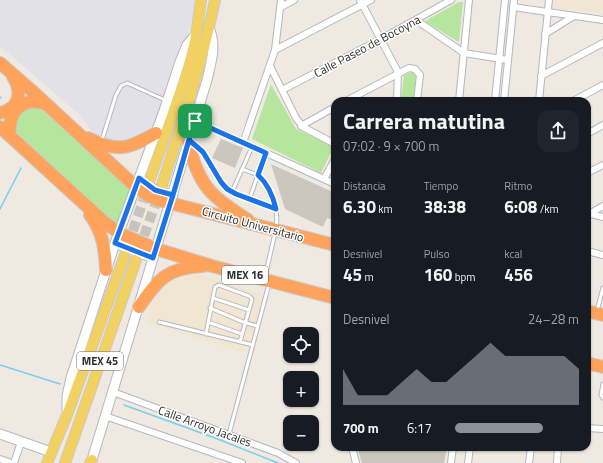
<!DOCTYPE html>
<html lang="es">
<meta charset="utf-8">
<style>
:root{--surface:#171b24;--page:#20242c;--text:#f1f3f6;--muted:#9ea1a6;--accent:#8c9099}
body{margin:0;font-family:"Titillium Web",sans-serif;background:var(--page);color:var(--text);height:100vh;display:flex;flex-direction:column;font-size:15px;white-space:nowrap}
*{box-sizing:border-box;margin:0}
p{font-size:13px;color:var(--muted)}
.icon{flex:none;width:22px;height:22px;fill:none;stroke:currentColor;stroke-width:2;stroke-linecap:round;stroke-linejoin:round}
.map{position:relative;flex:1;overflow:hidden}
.side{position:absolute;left:331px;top:97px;width:260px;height:354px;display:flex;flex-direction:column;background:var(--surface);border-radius:12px;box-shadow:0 1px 3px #0004}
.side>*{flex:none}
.buttons{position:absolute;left:283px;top:327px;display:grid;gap:8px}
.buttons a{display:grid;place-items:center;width:36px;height:36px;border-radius:8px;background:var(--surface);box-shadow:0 1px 3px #0004;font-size:20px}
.pin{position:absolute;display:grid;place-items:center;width:34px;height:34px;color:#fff;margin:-17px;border-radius:8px;box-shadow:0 2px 6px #0006}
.round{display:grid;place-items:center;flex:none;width:42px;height:42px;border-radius:12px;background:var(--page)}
.head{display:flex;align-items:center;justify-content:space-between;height:68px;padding:0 12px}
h1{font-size:22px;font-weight:700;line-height:30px}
.figures{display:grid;grid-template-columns:repeat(3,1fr);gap:6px;height:68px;padding:4px 12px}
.figures div{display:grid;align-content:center}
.figures b{font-size:17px;font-weight:700}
.figures small{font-size:11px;font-weight:400}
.figures p{font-size:11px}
.chart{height:112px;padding:8px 12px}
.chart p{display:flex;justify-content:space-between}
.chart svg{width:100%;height:72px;margin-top:4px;fill:var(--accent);opacity:.7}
ul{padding:0 12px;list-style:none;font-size:13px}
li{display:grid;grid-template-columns:64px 48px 1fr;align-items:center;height:30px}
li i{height:10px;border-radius:5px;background:var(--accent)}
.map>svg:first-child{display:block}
.industrial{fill:#e3e1e8}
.education{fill:#f0e6d1}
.green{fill:#b6e59e}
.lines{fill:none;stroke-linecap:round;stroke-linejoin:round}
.stream{stroke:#75cff0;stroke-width:1.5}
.building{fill:#cbc7bf}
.primary-tunnel{stroke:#c8c4bd;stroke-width:10;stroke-dasharray:10 5;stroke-linecap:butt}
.lane-casing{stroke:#b4b7c1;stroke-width:5}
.street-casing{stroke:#b4b7c1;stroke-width:8}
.secondary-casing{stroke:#b4b7c1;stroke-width:11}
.primary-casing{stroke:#c9c9c9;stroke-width:12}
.highway-casing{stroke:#c9c9c9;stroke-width:14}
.lane{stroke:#fff;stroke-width:3}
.street{stroke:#fff;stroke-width:6}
.secondary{stroke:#fff;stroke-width:9}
.primary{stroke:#f2d163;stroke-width:10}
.highway{stroke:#ffa35c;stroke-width:12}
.route-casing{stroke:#fff;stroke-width:8}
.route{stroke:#1a73e8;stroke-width:5}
.labels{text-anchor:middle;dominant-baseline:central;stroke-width:3;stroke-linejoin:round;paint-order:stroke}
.shield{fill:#fff;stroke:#6d6d6d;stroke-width:1}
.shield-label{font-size:11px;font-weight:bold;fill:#2e2e2e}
.street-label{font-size:12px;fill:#2e2e2e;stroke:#fff}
</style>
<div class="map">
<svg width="603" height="463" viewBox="0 0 603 463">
<rect width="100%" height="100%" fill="#efe9e1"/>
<path class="industrial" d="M0 0H197L196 9 162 111 146 138 121 146 95 135 80 115 0 46Z"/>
<path class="education" d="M555 0H603V14L554 7Z
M192 272 265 295 246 353 146 322 153 297 169 281Z"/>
<path class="green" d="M459 2H463L459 41H457L426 22 427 20Z
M412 72 416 75 414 96 409 101H401L404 75Z
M271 84 296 129 332 146 333 148 321 173 252 139Z
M38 106 132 191 118 228 14 130 16 115 23 107Z"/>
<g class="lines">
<path class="stream" d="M0 97 1 98
M0 209 21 168
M0 365 60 384
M124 405 215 438 278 463"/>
</g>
<path class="building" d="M221 139 243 148 235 168 212 158Z
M271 164 335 193V212L332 220 327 218 323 227 285 209Z
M359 447H447L444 463H362L358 450Z"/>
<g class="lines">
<path class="primary-tunnel" d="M128 245 148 187
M139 250 159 194"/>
<g class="lane-casing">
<path id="lane" d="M102 140 116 95 121 86 127 83 165 100
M192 142C197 147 203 151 207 157 212 165 215 174 221 182 233 198 258 203 276 209
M266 153 258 175C273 188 279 210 276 228
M242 169 258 175 249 200
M232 192 252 147
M265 277 275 233
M213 298 249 310
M210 308 243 322 257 326
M597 311 603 288
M159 322 253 345
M208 322 242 334
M206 334 215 287 219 285 249 296 252 299 240 342
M603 384 601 395 603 398
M229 434 269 284"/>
</g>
<g class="street-casing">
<path id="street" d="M360 0 398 72 397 101
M281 7 294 0
M513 7 603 20
M416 20 464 53 508 60
M545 34 574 16
M275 50 371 0
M270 66 296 118 303 127 335 144
M541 76 603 43
M282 90 381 39 451 0
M346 101 409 68 415 69 420 75 417 101
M459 101 469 0
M495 101 505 0
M504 101 514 0
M539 101 549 0
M573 101 603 85
M195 121 335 184
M301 126 335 107
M587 134 603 125
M243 143 275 50 281 0
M587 173 603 165
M324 179 335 159
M587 213 603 217
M589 214 603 206
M587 251 603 255
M113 392 278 453 296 463
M105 416 242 463
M587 428 603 429
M352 447 356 463
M0 459 11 463
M14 463 21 442
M451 463 453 447
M468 463 470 447
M529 463 531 447
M557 463 558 447"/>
</g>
<g class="secondary-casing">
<path id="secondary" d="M139 178 155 190 173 195
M115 243 153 258
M67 411V396L71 378 115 243 164 111 180 62 187 45 196 34
M0 434 51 452
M91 463 207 80C211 62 217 46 209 28"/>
</g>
<g class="primary-casing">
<path id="primary" d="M150 179 186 76 195 42 201 0
M162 185C182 123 202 64 215 0
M47 463 67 415 125 255
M65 463 136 260
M90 463 92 460"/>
</g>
<g class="highway-casing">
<path id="highway" d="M0 63 31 90 136 187 147 195 158 200 335 245
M0 113C19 109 23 92 13 77
M0 127 103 221 119 233 156 249 212 266 335 298
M10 136C8 122 13 105 30 102 35 101 41 103 46 104
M88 138C118 153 128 149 156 133
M188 143C201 189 209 194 248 220
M90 215C103 232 105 250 106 270
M139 307C158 279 167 268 203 266
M587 311 603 315
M587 363 603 367"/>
</g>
<use href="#lane" class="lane"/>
<use href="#street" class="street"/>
<use href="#secondary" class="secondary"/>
<use href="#primary" class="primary"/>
<use href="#highway" class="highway"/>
</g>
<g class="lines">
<g class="route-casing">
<path id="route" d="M195 121 189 140 188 143 173 195 153 258 115 243 139 178 155 190 173 195 189 140 203 152 221 182 227 189 236 194 276 209C273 196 268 184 258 175L266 153 195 121"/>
</g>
<use href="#route" class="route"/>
</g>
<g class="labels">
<g class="shield">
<rect x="222" y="266" width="46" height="18" rx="3"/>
<rect x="77" y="352" width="46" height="18" rx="3"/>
</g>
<g class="shield-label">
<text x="245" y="275">MEX 16</text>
<text x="100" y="361">MEX 45</text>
</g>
<g class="street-label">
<text transform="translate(367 46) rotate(-28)">Calle Paseo de Bocoyna</text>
<text transform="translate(253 224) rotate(15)">Circuito Universitario</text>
<text transform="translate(205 426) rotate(20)">Calle Arroyo Jacales</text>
</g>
</g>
</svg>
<div class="buttons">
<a><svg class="icon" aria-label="locate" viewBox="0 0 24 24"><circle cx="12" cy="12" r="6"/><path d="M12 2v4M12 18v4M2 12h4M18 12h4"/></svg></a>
<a>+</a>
<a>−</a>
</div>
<div class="pin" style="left:195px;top:121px;background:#1e9e55"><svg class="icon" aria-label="arrive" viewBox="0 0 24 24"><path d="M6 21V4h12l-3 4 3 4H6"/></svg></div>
<section class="side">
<div class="head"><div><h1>Carrera matutina</h1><p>07:02 · 9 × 700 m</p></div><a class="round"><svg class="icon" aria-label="share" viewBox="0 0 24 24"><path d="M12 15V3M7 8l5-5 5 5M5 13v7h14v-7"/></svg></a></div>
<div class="figures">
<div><p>Distancia</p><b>6.30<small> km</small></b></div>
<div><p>Tiempo</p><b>38:38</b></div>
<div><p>Ritmo</p><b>6:08<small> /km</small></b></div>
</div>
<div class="figures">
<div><p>Desnivel</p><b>45<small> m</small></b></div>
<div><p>Pulso</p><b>160<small> bpm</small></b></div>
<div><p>kcal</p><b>456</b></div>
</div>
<div class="chart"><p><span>Desnivel</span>24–28 m</p>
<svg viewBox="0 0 160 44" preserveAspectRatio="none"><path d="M0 44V22L10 38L20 38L30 38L40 30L50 22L60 30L70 30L80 22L90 14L100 6L110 14L120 14L130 14L140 14L150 14L160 22V44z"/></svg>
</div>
<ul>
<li><b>700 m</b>6:17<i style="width:71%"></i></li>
</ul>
</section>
</div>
